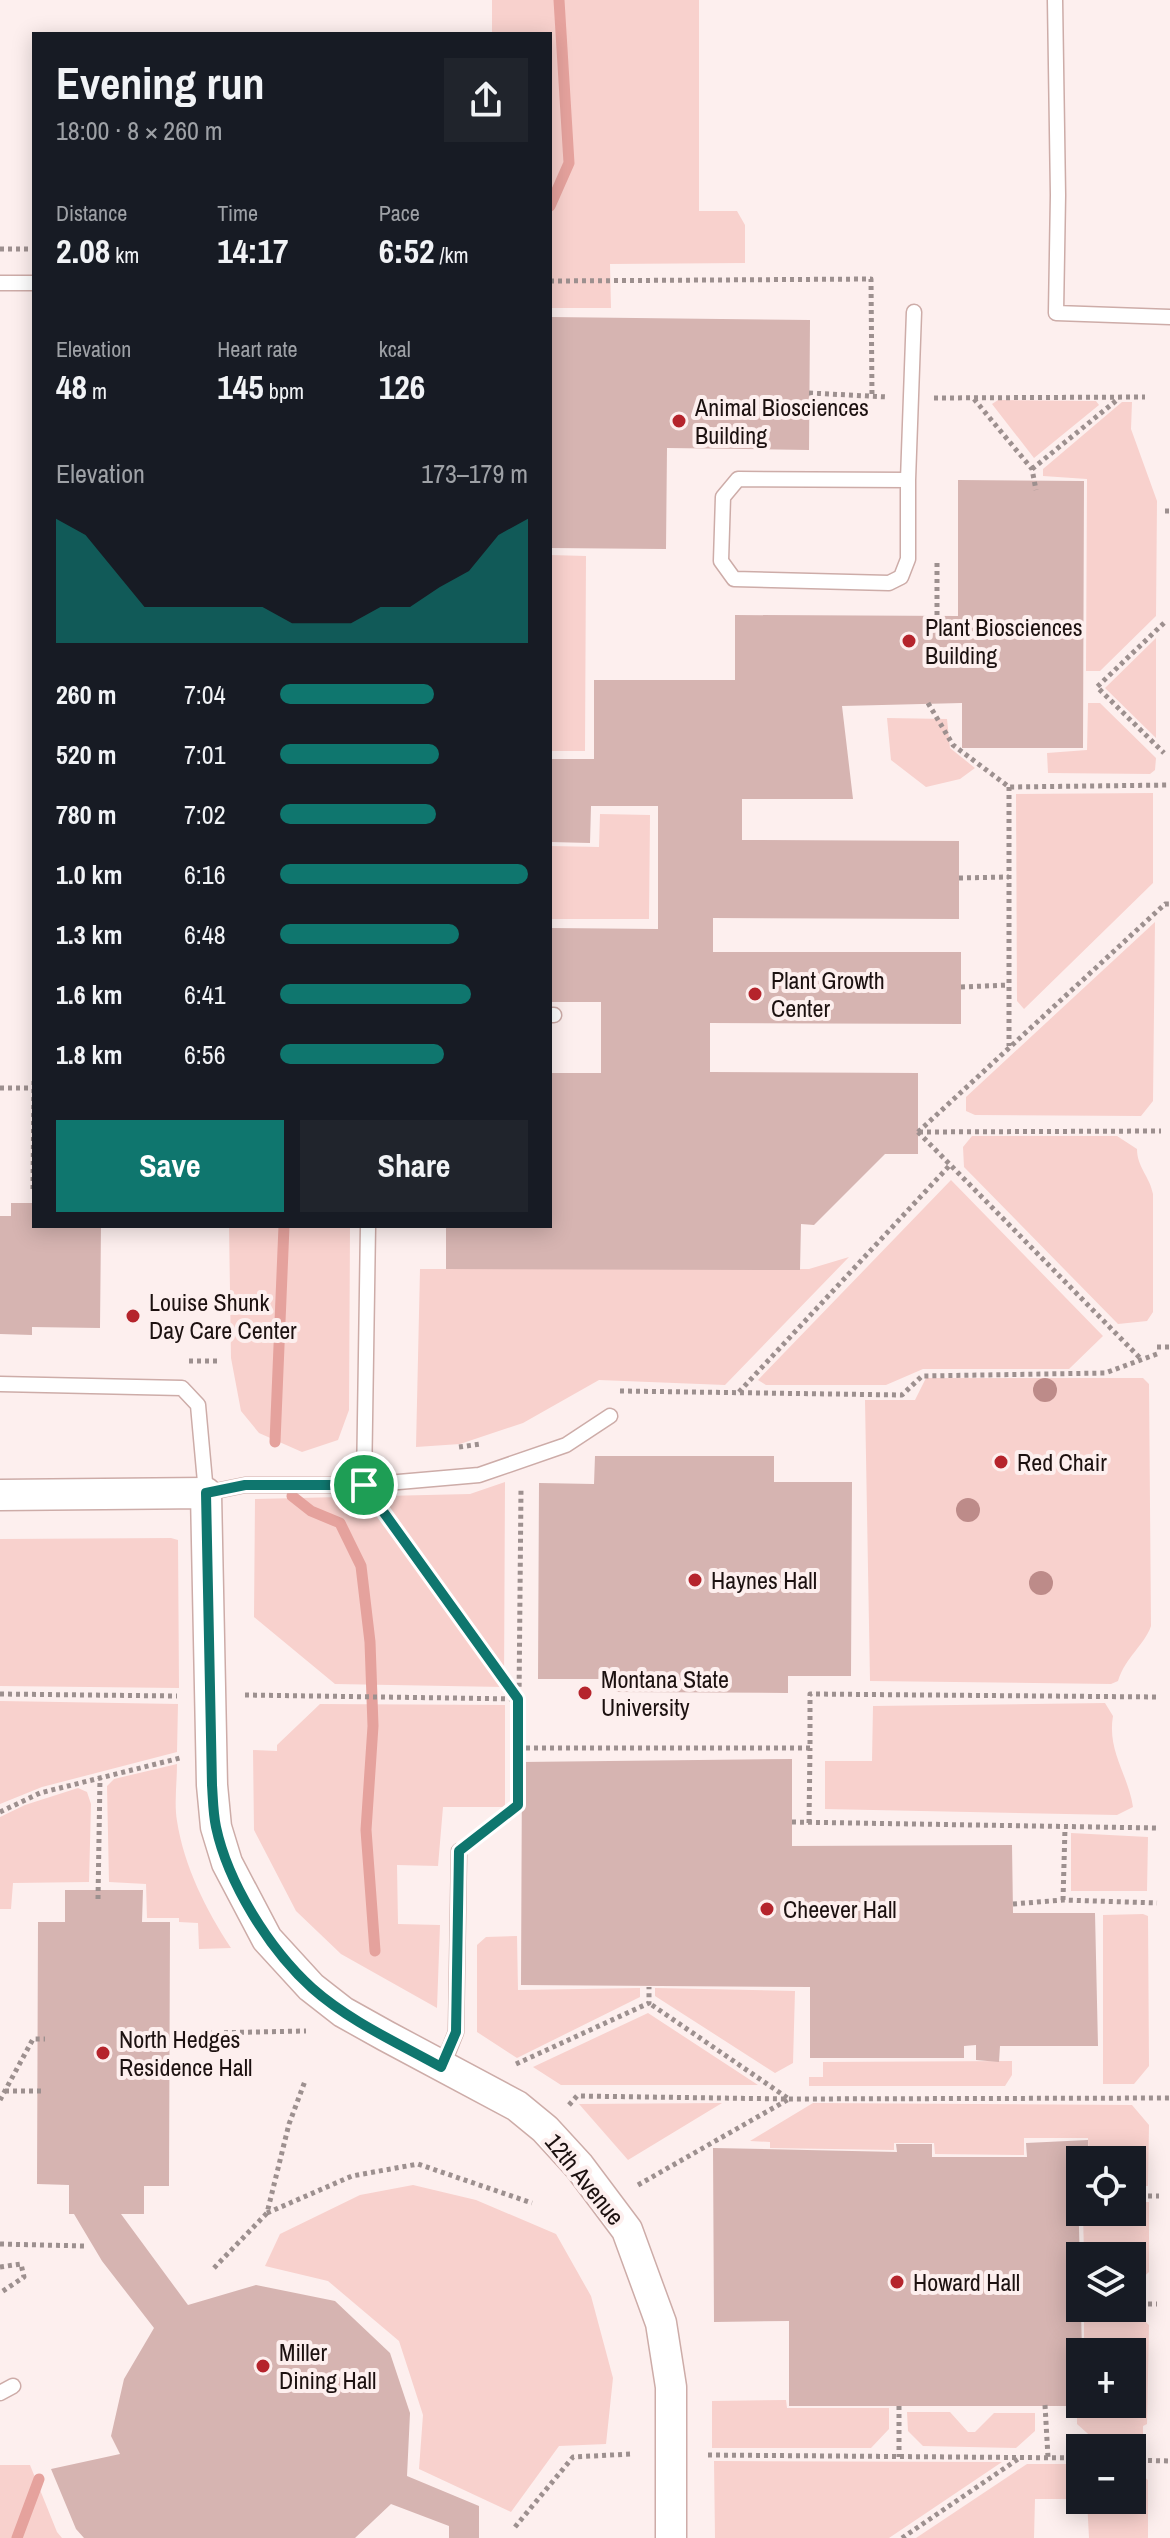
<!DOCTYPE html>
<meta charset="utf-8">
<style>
:root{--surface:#171b24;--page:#20242c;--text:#f1f3f6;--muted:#9ea1a6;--accent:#0f766e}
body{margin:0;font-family:"Archivo Narrow",sans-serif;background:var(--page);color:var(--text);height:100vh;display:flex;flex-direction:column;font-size:30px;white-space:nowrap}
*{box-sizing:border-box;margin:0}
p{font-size:26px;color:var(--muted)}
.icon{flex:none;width:44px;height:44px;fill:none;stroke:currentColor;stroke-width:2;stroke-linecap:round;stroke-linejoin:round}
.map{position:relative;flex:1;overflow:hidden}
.details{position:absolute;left:32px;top:32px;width:520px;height:1196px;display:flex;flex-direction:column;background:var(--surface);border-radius:0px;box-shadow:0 4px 20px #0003}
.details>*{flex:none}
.buttons{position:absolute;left:1066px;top:2146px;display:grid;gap:16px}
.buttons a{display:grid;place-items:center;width:80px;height:80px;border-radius:0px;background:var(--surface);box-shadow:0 4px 20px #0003;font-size:40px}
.pin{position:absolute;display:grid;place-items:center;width:68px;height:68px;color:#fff;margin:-34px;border:4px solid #fff;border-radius:50%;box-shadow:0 2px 8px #0007}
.round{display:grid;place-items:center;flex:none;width:84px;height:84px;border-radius:0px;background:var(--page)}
.headline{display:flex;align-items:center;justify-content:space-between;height:136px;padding:0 24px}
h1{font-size:44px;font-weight:700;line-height:60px}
.figures{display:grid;grid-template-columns:repeat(3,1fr);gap:12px;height:136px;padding:8px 24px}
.figures div{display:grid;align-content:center}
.figures b{font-size:34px;font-weight:700}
.figures small{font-size:22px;font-weight:400}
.figures p{font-size:22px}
.chart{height:224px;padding:16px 24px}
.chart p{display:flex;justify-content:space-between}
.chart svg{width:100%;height:144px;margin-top:8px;fill:var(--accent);opacity:.7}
.cta{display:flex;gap:16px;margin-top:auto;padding:16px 24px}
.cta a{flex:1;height:92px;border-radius:0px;background:var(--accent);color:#fff;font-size:32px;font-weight:700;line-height:92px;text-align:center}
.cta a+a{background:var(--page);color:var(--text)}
ul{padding:0 24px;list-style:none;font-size:26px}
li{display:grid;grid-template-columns:128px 96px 1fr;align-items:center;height:60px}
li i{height:20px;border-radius:10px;background:var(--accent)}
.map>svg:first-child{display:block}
.green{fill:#f8d1cd}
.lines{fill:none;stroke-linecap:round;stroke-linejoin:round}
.stream{stroke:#e5a29d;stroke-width:11}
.building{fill:#d6b4b1}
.service-casing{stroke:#cdaca8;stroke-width:17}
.minor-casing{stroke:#cdaca8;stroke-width:33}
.path{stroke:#9d908f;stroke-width:5;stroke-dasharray:4 4;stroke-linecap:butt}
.service{stroke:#fff;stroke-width:14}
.minor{stroke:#fff;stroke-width:30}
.tree{fill:#bd8b89}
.route-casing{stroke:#fff;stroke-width:16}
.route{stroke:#0f766e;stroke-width:10}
.poi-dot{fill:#b5242c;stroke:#fdefee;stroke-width:3}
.labels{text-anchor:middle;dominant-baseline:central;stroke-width:8;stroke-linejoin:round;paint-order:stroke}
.poi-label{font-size:24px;fill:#1c1110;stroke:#fdefee;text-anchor:start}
.street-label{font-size:24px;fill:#1c1110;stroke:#fdefee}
</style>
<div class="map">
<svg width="1170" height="2538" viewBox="0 0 1170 2538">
<rect width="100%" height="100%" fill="#fdefee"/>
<path class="green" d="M492 0H699V211H737L745 225V263L610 264 611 308H550V34H492Z
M998 400 1096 401 1099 405 1034 458 992 404Z
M1122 402H1132L1131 429 1157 501 1156 616 1100 671H1086L1087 479 1043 476V469Z
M550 555 586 556 585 751H550Z
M1156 638V738L1105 688Z
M1088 703H1100L1156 758 1155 770 1150 774 1048 773 1047 753 1087 750Z
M887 718 947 719 950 748 975 768 960 779 926 787 891 760Z
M1153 793V883L1024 1009 1017 1001 1016 794Z
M600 814 650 815 649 919H550V846L599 847Z
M1155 922 1153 1101 1141 1116 975 1115 966 1111V1097Z
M972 1136H1117L1137 1149C1137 1167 1150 1177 1153 1194V1312L1147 1321 1118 1324 964 1167 963 1147Z
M951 1180 1103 1336 1069 1369H923L886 1385H766L758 1380Z
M229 1226H350L349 1410 338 1440 302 1452 259 1433 241 1411 231 1358Z
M849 1257 725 1385 599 1380 523 1423 460 1444 416 1447 420 1269H809Z
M926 1378H1143L1149 1384 1151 1626C1144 1646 1126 1656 1118 1681L1111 1684 870 1681 865 1400H915Z
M505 1482 504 1687 335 1684 254 1617 255 1499 470 1494Z
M171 1538 178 1540 179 1688 0 1686V1539Z
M0 1701 178 1704 177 1752 42 1787 0 1804Z
M1105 1703 1113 1716C1107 1751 1128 1774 1133 1807L1117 1815 825 1809V1761H872L873 1706Z
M320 1704 505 1705V1807H443L438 1866 397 1865 398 1924 440 1925 437 2008 341 1954 296 1911 254 1830 253 1750 277 1751V1745Z
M177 1764C177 1783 174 1803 177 1821 184 1866 206 1910 231 1948L199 1949 198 1923 179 1922V1918H147L146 1884 109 1882 107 1786 114 1779Z
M78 1788 87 1792 91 1804 89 1882 13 1883 11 1909H0V1817L25 1805Z
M1071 1833 1148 1837 1147 1891H1071Z
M1143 1914 1148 1916 1149 2066 1134 2084H1103V1915Z
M517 1936 518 1990 640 1988V1997L517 2058 477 2032V1945L486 1937Z
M655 1988 795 1991 793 2063 775 2073 655 1996Z
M648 2013 758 2085H561L533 2067Z
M1012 2061V2075L1005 2086H809V2077H823V2062Z
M722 2103 628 2160 579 2104Z
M813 2103 1132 2105 1149 2125 1148 2186H1132V2160H1089L1088 2138H1024V2155L935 2154 934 2143H894V2150L770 2148V2142L750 2141Z
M413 2185 476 2200 556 2234 591 2296 613 2378 606 2444 559 2446 511 2512 419 2469 423 2415 399 2341 328 2281 265 2266 280 2234 360 2195Z
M1132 2202H1149V2272L1132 2287V2256H1084L1083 2212H1132Z
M1134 2311 1149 2325 1147 2424 1143 2426V2441H1096L1077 2424V2408H1084V2404H1132V2352H1084V2312Z
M786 2400 787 2408H889V2429L871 2448H712V2401Z
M907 2412H950L968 2432H975L994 2413H1035V2431L1016 2448 923 2446 908 2431Z
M714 2461 1002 2462 889 2538H715Z
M1027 2464H1080V2499H1035L1034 2538H916Z
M0 2465H30L57 2532 62 2538H0Z
M1132 2467 1148 2480V2538H1089L1087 2500H1132Z"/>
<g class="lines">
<path class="stream" d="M550 206 569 163 559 0
M275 1442 284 1226
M292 1496 311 1511 340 1523 361 1566 370 1642 373 1726 366 1830 375 1951
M17 2538 39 2479"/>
</g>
<path class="building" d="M550 317 810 320 809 450 667 448 666 549 550 548Z
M958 480 1084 481 1083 748H962V703L842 706 853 799H742V840L959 841V919L713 918V952H961V1024L710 1023V1072L918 1073V1154H885L814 1225 801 1224 800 1270 446 1269V1226H550V1073H601V1002H550V928L658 929V806H591L590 843 550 842V759H594V680H735V615L958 616Z
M11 1203H34V1226H101L100 1328 32 1327V1335L0 1334V1216H11Z
M595 1456H774V1482H852L851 1676H788V1693L614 1692V1679H538L539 1483 594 1484Z
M792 1759V1846L1012 1845 1013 1913H1095L1098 2046H1000L999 2062 976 2060V2045L964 2046V2058H810V1987L521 1985 522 1762Z
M65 1890H143L142 1922H170L169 2186H144V2214H121L188 2305 256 2285 335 2301 390 2353 410 2413 407 2476 479 2506V2538H449V2526L391 2504 355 2538H84L76 2529 51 2469 120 2454 111 2436 124 2379 154 2328 102 2261 74 2214H69V2185L37 2184 38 1922H65Z
M1088 2140V2160H1080L1078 2187 1082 2352 1080 2406H789V2321L714 2322 713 2148 897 2152 896 2144H932V2157H1027L1026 2143Z"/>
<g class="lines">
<g class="service-casing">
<path id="service" d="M1055 0 1058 195 1056 313 1170 317
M0 283H34
M908 480V559L901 577 889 583 734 579 721 561 723 497 738 479 908 480 914 312
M550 1015H554
M0 1384 182 1388 198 1405 206 1493 245 1485H364L479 1475 566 1445 610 1416
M364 1485 368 1226
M442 2067 456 2032 459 1851
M0 2393 13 2386"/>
</g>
<g class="minor-casing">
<path id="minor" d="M0 1495 206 1493 212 1785 216 1827 227 1863 267 1939 311 1987 343 2012 386 2036 517 2106 545 2129 579 2166 627 2230 661 2323 671 2387V2538"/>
</g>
<path class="path" d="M0 249H34
M550 281 871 279 872 397
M809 393 888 397
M934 398 1145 397
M974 399 1032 469 1036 490
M1032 469 1117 400
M1165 511H1170
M937 563V616
M1164 623 1097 687 1164 753
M928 703 953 745 1009 787 1170 785
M1009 787V1046
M959 878 1009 877
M961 987 1009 985
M0 1088H34
M918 1132 1165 904H1170
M918 1132 1142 1360
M919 1132 1161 1131
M33 1189 34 1081
M1157 1347H1170
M189 1361H221
M620 1391 902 1395 922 1376 1105 1373 1157 1354
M739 1392 950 1165
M459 1447 481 1444
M381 1508 518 1698
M0 1694 177 1696
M245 1695 518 1699
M518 1748H810V1694L1159 1697
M0 1812 40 1793 180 1758
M792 1822 1157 1828
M809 1823 810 1748
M479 1836 518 1805 521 1489
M98 1899 100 1778
M1063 1900 1065 1828
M1013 1904 1063 1900 1157 1903
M208 2033 306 2031
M516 2064 649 2003V1987
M5 2091H45
M0 2100 33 2039H45
M569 2105 577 2096 789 2099 1170 2098
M638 2185 789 2099 649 2003
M1132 2196H1159
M1078 2197H1080
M267 2213 352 2176 418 2164 532 2203
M0 2244 85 2246
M0 2267 21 2264 24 2277 0 2293
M214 2268 267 2213 289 2124 305 2081
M1132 2304H1157
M1045 2405 1048 2457
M899 2406V2457
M708 2455 1080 2458
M1132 2460 1170 2461
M515 2527 573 2457 631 2454
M902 2538 1018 2459"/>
<use href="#service" class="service"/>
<use href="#minor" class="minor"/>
</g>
<g class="tree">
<circle cx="1045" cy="1390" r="12"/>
<circle cx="968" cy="1510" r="12"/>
<circle cx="1041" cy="1583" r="12"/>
</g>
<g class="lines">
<g class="route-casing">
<path id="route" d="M245 1485H364L518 1699V1805L459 1851 456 2032 441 2067C398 2043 349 2021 312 1988 269 1949 228 1883 216 1827 213 1813 213 1799 212 1785L206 1493Z"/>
</g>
<use href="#route" class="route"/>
</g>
<g class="poi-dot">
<circle cx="679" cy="421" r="8"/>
<circle cx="909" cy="641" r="8"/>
<circle cx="755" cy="994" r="8"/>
<circle cx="133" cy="1316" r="8"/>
<circle cx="1001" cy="1462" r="8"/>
<circle cx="695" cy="1580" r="8"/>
<circle cx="585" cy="1693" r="8"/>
<circle cx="767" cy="1909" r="8"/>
<circle cx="103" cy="2053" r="8"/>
<circle cx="897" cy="2282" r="8"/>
<circle cx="263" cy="2366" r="8"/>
</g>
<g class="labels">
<g class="poi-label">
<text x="695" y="407">Animal Biosciences<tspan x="695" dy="28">Building</tspan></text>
<text x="925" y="627">Plant Biosciences<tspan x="925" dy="28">Building</tspan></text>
<text x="771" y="980">Plant Growth<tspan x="771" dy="28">Center</tspan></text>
<text x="149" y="1302">Louise Shunk<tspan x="149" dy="28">Day Care Center</tspan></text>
<text x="1017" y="1462">Red Chair</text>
<text x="711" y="1580">Haynes Hall</text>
<text x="601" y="1679">Montana State<tspan x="601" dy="28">University</tspan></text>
<text x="783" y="1909">Cheever Hall</text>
<text x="119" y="2039">North Hedges<tspan x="119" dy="28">Residence Hall</tspan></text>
<text x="913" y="2282">Howard Hall</text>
<text x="279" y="2352">Miller<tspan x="279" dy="28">Dining Hall</tspan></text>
</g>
<g class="street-label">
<text transform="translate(585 2179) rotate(51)">12th Avenue</text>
</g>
</g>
</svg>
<div class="buttons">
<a><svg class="icon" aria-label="locate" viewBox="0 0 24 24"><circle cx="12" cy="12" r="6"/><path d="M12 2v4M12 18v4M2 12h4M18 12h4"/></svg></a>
<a><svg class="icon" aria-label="layers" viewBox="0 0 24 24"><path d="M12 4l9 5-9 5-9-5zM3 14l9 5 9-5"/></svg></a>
<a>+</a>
<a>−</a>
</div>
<div class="pin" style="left:364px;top:1485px;background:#1e9e55"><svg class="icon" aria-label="arrive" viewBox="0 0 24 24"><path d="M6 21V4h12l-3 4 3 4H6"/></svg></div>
<section class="details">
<div class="headline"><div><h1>Evening run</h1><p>18:00 · 8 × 260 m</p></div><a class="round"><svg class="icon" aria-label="share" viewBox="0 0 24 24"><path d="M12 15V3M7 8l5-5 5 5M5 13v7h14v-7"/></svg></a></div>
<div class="figures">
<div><p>Distance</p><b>2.08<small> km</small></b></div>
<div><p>Time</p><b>14:17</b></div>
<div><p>Pace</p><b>6:52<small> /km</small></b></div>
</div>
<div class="figures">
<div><p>Elevation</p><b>48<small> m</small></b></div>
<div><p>Heart rate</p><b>145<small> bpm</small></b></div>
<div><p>kcal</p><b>126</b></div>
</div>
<div class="chart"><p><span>Elevation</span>173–179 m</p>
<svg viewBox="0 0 160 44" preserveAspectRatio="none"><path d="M0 44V6L10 11L20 22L30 33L40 33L50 33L60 33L70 33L80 38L90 38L100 38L110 33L120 33L130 27L140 22L150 11L160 6V44z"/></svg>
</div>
<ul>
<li><b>260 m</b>7:04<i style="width:62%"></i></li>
<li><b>520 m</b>7:01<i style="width:64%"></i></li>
<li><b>780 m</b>7:02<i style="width:63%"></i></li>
<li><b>1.0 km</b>6:16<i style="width:100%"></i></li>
<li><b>1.3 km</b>6:48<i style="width:72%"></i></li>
<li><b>1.6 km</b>6:41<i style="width:77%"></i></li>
<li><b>1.8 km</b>6:56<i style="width:66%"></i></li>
</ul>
<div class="cta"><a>Save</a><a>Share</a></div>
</section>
</div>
